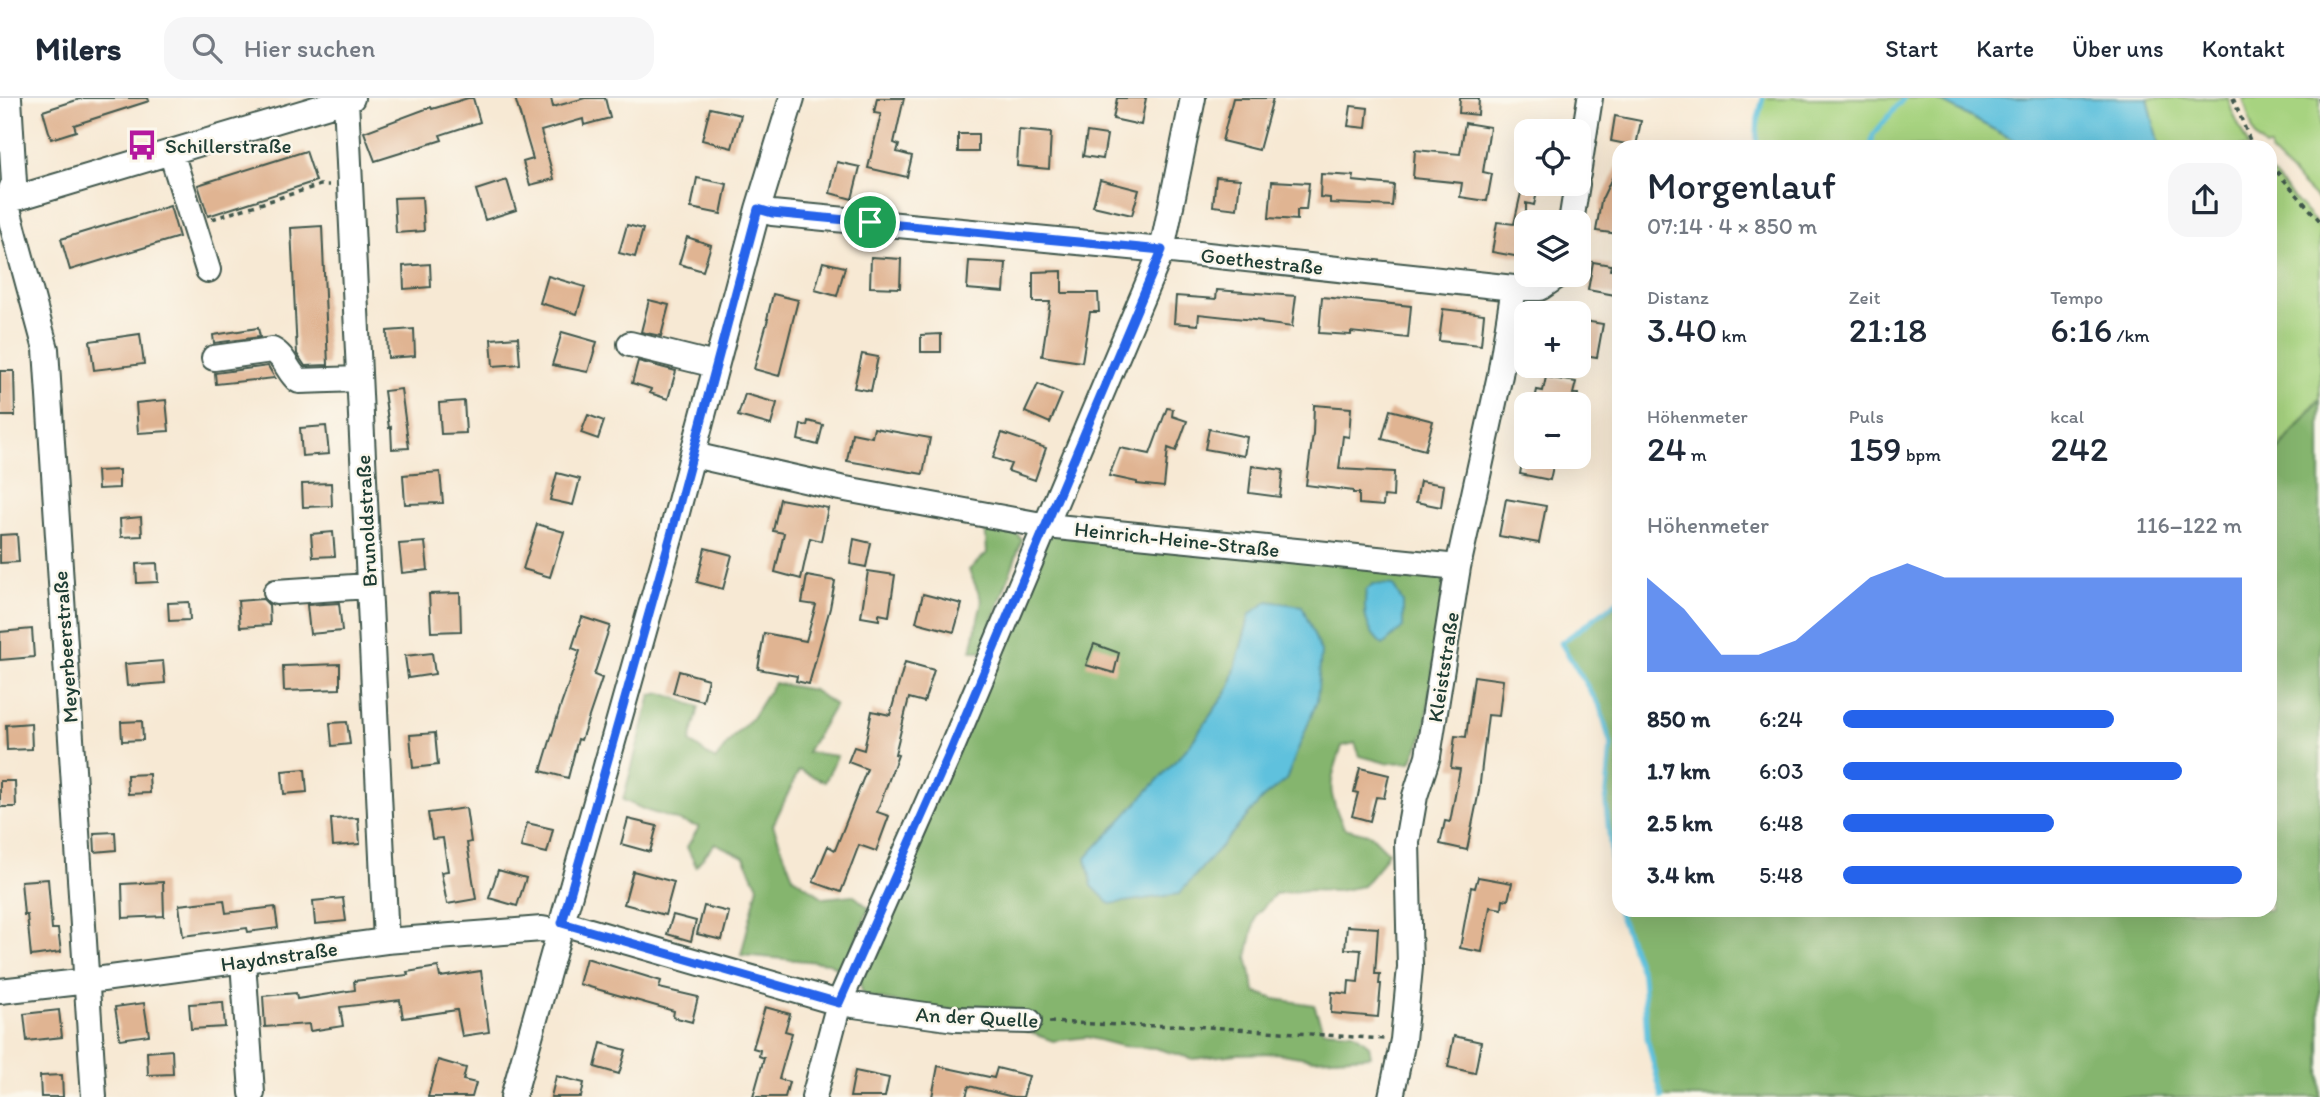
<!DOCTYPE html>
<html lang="de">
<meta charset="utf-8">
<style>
:root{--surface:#fff;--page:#f6f6f7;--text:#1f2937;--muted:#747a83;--line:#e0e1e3;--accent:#2563eb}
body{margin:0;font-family:Itim,sans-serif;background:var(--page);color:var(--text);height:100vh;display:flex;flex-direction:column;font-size:26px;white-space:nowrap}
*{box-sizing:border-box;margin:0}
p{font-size:23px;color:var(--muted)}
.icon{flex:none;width:38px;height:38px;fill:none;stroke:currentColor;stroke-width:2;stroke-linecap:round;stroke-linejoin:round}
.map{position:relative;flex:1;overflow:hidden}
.sheet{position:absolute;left:1612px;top:42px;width:665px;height:777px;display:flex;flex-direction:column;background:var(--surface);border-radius:21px;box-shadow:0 7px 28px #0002}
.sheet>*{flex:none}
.fabs{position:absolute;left:1514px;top:21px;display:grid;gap:14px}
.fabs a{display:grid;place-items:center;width:77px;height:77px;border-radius:14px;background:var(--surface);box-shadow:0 7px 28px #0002;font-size:35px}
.pin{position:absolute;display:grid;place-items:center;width:60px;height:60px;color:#fff;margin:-30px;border:4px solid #fff;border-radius:50%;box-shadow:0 2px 7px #0007}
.round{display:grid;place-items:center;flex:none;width:74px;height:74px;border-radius:21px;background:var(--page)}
.head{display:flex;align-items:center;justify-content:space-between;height:119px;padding:0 35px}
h1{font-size:38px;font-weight:600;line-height:52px}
.metrics{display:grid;grid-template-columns:repeat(3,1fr);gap:10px;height:119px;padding:7px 35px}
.metrics div{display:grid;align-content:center}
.metrics b{font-size:35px;font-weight:600}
.metrics small{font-size:19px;font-weight:400}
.metrics p{font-size:19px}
.chart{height:196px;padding:14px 35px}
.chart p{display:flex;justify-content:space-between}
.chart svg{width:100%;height:126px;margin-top:7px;fill:var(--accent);opacity:.7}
ul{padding:0 35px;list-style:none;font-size:23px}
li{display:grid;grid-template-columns:112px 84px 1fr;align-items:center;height:52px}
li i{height:18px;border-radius:9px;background:var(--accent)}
header{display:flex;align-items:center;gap:42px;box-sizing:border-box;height:98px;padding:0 35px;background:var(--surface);border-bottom:2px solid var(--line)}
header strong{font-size:33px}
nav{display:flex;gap:38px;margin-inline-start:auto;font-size:24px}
.search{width:490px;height:63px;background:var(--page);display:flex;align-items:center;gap:18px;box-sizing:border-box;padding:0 24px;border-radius:21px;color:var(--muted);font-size:26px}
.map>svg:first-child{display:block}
.green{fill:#a7d380;stroke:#63885a;stroke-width:2}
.forest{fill:#85b56e;stroke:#527951;stroke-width:2;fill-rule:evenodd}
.water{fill:#5fc1dd;stroke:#3f7f88;stroke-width:2}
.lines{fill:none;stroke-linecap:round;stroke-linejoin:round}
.stream{stroke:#5fc1dd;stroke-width:5}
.building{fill:#e0b492}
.minor-casing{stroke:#3f574c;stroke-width:28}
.path{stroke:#3f574c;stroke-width:3.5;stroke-dasharray:5 5;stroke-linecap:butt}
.minor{stroke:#fff;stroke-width:24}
.route-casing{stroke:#fff;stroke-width:14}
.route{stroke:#2563eb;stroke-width:9}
.labels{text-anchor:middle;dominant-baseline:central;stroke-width:5;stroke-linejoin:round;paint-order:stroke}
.poi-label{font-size:21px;fill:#1f3d34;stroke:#fbf7ec;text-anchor:start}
.street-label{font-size:21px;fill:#1f3d34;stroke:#fbf7ec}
</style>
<header>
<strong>Milers</strong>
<div class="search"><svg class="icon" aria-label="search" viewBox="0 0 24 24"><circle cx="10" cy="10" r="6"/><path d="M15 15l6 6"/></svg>Hier suchen</div>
<nav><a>Start</a><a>Karte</a><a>Über uns</a><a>Kontakt</a></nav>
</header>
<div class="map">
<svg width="2320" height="999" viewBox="0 0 2320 999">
<rect width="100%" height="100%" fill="#fbf7ec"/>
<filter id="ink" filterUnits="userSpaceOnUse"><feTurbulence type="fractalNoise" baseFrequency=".0143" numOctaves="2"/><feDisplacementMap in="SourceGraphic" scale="14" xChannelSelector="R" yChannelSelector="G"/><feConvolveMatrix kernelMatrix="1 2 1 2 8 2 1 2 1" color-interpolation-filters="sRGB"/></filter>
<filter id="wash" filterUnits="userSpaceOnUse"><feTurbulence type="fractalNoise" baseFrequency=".00686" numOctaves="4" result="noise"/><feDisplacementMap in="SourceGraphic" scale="28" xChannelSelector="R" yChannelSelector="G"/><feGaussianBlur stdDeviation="1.57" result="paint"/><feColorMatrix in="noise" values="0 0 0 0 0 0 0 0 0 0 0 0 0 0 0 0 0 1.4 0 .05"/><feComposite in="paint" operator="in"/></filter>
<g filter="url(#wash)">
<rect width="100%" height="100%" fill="#f7e9d4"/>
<path class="green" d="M1763 0H1934L2027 49H1756L1758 20Z
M2148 0H2228L2232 13 2249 49H2159Z
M2243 0H2320V104L2270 54V49H2265L2255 39Z
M2270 73 2320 130V300L2270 362Z"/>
<path class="forest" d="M2320 302V999H1662L1647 940 1643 878 1616 807 1606 705 1611 647 1600 608 1561 545 1619 505V812H2270V363Z
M985 426 1010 428 1022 442 982 553H971L982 503 969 472 987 455Z
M1050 433 1445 475 1425 634 1411 664 1386 665 1360 658 1355 645 1342 648C1329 688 1326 691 1344 730L1371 737 1388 754 1376 773 1363 788 1337 793 1307 792 1275 796 1256 817 1247 859 1255 894 1275 901 1314 907 1323 932 1353 934 1369 947 1371 958 1313 961 1275 955 1237 956 1193 961 1155 950 1121 948 1087 939 1053 943 1024 932 1012 910 937 912 863 898 859 880ZM1250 516 1286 682 1263 700 1189 648 1230 589Z
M774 585 813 592 835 607 807 654 837 658 825 684 799 672 773 727 793 779 824 800 853 797 869 810 843 874 829 865 741 857 758 788 744 759 715 745 696 768 687 749 699 729 645 712 623 702 651 597 662 595 699 609 690 644 715 662 733 639 752 620Z"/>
<path class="water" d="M1934 0H2148L2159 49H2027Z
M1373 486 1393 487 1403 505V529L1383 547C1365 532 1363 515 1366 492Z
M1268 503 1302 508 1321 554 1317 603 1286 682 1263 700 1179 796 1110 806 1092 788 1086 760 1189 648 1230 589 1250 516Z"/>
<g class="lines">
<path class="stream" d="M1756 49 1758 20 1763 0
M1871 49 1873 37 1904 0
M1619 502 1561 545 1600 609 1611 647 1606 705 1616 807 1643 878 1647 940 1662 999"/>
</g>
<g id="blocks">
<path class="building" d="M83 0H148L149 3 74 27 76 33 51 41 43 13Z
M468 0H473L480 24 440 37 442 42 375 63 364 34 431 9 432 11Z
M515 0H551L553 9 585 0H605L610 20 584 27 583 21 541 33 554 81 530 87 523 64 533 61Z
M877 0H904L894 45 899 47 897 54 912 58 907 79 868 70 881 16 874 15Z
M1117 0H1146L1141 27 1113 21Z
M1233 0H1273L1259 52 1222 43Z
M1460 0H1479L1478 17 1459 15Z
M1351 8 1368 10 1366 30 1348 28Z
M710 10 741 17 732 50 702 42Z
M1615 18 1641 23 1636 48 1611 43Z
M1465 25 1490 29 1483 74 1492 76 1487 103 1460 99 1462 85 1413 80 1415 52 1460 56Z
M1019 32 1051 35 1049 71 1017 68Z
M1087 34 1107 37 1103 61 1083 58Z
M958 36H978V54H958Z
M306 53 316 83 208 118 198 87Z
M837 64 860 69 852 101 830 95Z
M1619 65V136L1596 133 1601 103Z
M1321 76 1354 78 1353 83 1394 87 1392 108 1330 105V100L1320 99Z
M1216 79 1240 81 1237 111 1213 108Z
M697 80 727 86 721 116 691 110Z
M507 82 516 112 485 122 476 92Z
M1100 82 1139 92 1132 117 1093 108Z
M1272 83 1309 85 1306 112H1297V122L1269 120Z
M1523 86H1539L1534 107 1526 105V160L1492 154 1497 124 1514 126Z
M422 99 424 133 396 135 394 100Z
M170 108 179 139 70 172 61 141Z
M627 127 643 131 635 159 619 155Z
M322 128 328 267 305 268 297 256 291 130Z
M687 139 711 147 703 173 679 166Z
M871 159 901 161 900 190 870 189Z
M969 163 1006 165 1004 194 967 191Z
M823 164 845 169 837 198 815 192Z
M1593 164 1611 167 1610 172 1619 173 1615 197 1588 192Z
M430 166 431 189 404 191 403 168Z
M1062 173V195H1098L1099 214H1090L1082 264 1042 258 1050 204H1033V174Z
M548 178 585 189 577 216 540 205Z
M1217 192 1296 198 1292 229 1262 225V223L1199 216 1198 227 1174 225 1176 198 1216 201Z
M773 196 798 202 779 278 754 271 768 221H767Z
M1322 199 1411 208 1408 240 1351 234V237L1319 235Z
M649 202 669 207 661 238 641 234Z
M1443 211 1484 216 1481 247 1439 243Z
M1578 222 1603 226 1597 259 1578 256Z
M258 230 260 239 214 245 213 237Z
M414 231 415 258 388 260 387 233Z
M562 234 597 244 588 274 552 267Z
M140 236 144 266 94 272 90 243Z
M941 236V254H921V237Z
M518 239 520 266 493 268 491 241Z
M862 256 878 259 871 293 854 290Z
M638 263 676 273 668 301 650 295 651 291 632 285Z
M268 268 275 280 216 286 215 275Z
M0 273H14L15 318H0Z
M1546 279 1576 284 1573 296H1578L1577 306H1534L1537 292 1543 293Z
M1038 286 1062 296 1050 325 1025 314Z
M401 291 409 350 392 351 391 329 389 330 384 293Z
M745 296 777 305 771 327 738 318Z
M166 302 169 333 138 335 136 305Z
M464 303 466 335 441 336 439 305Z
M1314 307 1351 310 1349 339 1343 338 1339 371 1394 374 1393 399 1384 398 1383 408 1359 406V395H1353V393L1306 387 1313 336Z
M1167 310 1173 311 1172 318 1187 323 1176 353 1168 350 1164 389 1137 386V384L1109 378 1120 350 1150 356Z
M1390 312 1433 323 1425 352 1382 341Z
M588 317 604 323 598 341 581 335Z
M808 323 823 327 818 347 798 342 801 326 807 328Z
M326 328 329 356 302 358 300 330Z
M874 330 930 340 923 376 847 363 852 335 872 339Z
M1209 331 1247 339 1244 358 1205 351Z
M1002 335 1046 350 1035 382 1008 373 1011 366 993 360Z
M1523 359H1555L1550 382 1520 376Z
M1252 368 1283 372 1280 399 1249 395Z
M119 372V390L98 391 97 373Z
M440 374 443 405 405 406 403 377Z
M557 375 580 381 573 407 550 402Z
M1420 383 1444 387 1441 409 1416 404Z
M331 385 332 408 303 409 302 386Z
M780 401 828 410 821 443 810 440 801 481 775 474 784 435 773 433Z
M1506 401 1546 408 1539 445 1499 438Z
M141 419 142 438 121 439 120 421Z
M537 426 564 434 550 479 523 471Z
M333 434 335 458 313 459 311 436Z
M17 436 19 464 0 465V437Z
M854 441 871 445 866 469 850 466Z
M425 444 428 472 402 475 399 446Z
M705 450 732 457 723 491 697 484Z
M157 465 158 484 137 485 136 466Z
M868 473 895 477 889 518 879 516V522L861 519Z
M807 478 835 483 830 510 809 586 796 583 797 578 758 571 764 535 806 543 816 507 802 505Z
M460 495 461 533 431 534 429 496Z
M923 496 962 506 954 534 916 524Z
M263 501 269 507 270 527 240 529 238 503Z
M189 504 190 522 169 523 168 505Z
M339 505 342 533 310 536 307 507Z
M582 519 610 528 594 577 602 580 581 642 578 641 568 680 541 673 560 610 580 553 572 550Z
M32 531 34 559 0 562V534Z
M1094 546 1119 555 1114 575 1086 567Z
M432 555 435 576 408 580 405 558Z
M163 563 165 585 127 588 125 566Z
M905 564 934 572 924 604 909 600 895 656 898 657 877 714 889 718 876 753 859 747 841 794 813 784 828 748 835 752 867 671 848 664 854 649 864 652 872 613 890 617Z
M340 566V591L284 593 283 568Z
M679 573 708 581 703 603 673 595Z
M1474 578 1503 582 1499 618 1488 617 1479 693 1467 752 1440 746 1445 723 1450 724 1460 671 1451 670 1455 638 1466 639Z
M142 623 143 642 122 643 121 624Z
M347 624 350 646 332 648 330 625Z
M31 625 32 651 7 652 6 627Z
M435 635 438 667 413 670 410 637Z
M1360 670 1389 677 1384 700 1376 699 1370 723 1352 718 1358 695 1354 694Z
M305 671 307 694 284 696 282 673Z
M149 676 150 695 128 696 127 677Z
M0 683H15L16 709H0Z
M466 710 471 744 467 745 476 801 447 806 441 774 448 773 443 740 432 741 428 715Z
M358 720 360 746 333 748 331 721Z
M628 721 657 728 650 754 621 746Z
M527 725 553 731 547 755 521 749Z
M115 734 116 752 95 754 94 735Z
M498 772 526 780 517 808 489 800Z
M633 773 674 784 665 817 624 806Z
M1478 779 1512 785 1508 802 1503 801 1502 811 1490 809 1482 854 1460 850 1471 789 1475 790Z
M48 781 52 831H58L61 854 31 858 27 817H24L21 783Z
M163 784 164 818 123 820 122 786Z
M343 800 346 823 315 826 313 803Z
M224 802 226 815 275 809 278 830 248 834 247 830 183 838 179 807Z
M704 808 729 814 722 842 697 836Z
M673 817 696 823 691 843 667 836Z
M1347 828 1378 830 1375 876H1380L1379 886H1381L1378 919 1331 915 1332 894 1348 896 1349 883 1358 884 1361 852 1345 851Z
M586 860 661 883 659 890 698 899 692 924 673 919 674 913 579 886Z
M438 869 440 879 481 873 489 934 462 938 457 912 403 920 400 902 340 909 343 928 310 933 309 926 265 929 263 898 296 895 297 901 355 892 354 883 408 877 407 874Z
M223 904 225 929 191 931 189 906Z
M144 905 149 937 120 941 115 909Z
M765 909 790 916 785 933 792 935 779 981 789 984 785 999H753L764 960 759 958 760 952 753 950Z
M59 912 62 939 27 943 24 916Z
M1454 938 1481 944 1475 975 1448 969Z
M601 945 626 952 619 976 595 969Z
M172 952 173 976 148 977 147 954Z
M438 962 466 970 463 982 476 985 472 999H428Z
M938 968 994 980 997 970 1029 978 1023 999H1013L969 988 966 999H932Z
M855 973 889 980 885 999H850Z
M62 977 63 999H41L40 978Z
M556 978 584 985 581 999H551Z"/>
</g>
</g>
<g filter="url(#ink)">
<use href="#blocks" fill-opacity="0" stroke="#3f574c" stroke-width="2"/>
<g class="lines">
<g class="minor-casing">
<path id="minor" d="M346 2 386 843
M171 54 208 172
M1578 76 1590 0
M6 104 46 251 94 999
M6 104 14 84 9 0
M0 105 352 0
M758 111 772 115 1162 152 1514 190
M1571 124 1577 86
M630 246 715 267
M214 260 272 252C286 259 287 274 299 283L359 281
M693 357 840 390 1047 428 1458 469
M276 494 369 488
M562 825 839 905 955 921 1029 923
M243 863 252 995
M0 893 88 883 386 843 542 831 559 834
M513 999 671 437 758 111 792 0
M814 999 839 905 951 652 1162 152 1193 0
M1391 999 1403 942 1410 869 1407 744 1415 698 1428 658 1458 469 1500 277 1514 190H1540L1559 177"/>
</g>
<path class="path" d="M2233 0 2251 45 2255 49
M2319 0 2320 3
M2270 66 2320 123
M212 121 320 87H329
M1049 924 1141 928 1178 927 1384 941"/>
<use href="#minor" class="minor"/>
</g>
</g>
<g class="lines" filter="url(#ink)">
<g class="route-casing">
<path id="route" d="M758 111 772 115 1162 152 951 652 839 905 562 825 671 437Z"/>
</g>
<use href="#route" class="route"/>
</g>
<defs>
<g id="bus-bare" transform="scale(2.415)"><path d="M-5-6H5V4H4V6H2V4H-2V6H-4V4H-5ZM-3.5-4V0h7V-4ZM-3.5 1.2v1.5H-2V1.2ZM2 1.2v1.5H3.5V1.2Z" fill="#b5179e" stroke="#fbf7ec" stroke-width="2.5" paint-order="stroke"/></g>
</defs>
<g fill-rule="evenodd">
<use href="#bus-bare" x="142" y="47"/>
</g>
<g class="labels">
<g class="poi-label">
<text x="165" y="47">Schillerstraße</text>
</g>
<g class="street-label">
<text transform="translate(1262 163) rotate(6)">Goethestraße</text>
<text transform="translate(366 423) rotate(-93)">Brunoldstraße</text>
<text transform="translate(1177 441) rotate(6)">Heinrich-Heine-Straße</text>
<text transform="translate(65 549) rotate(-94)">Meyerbeerstraße</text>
<text transform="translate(1443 569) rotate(-81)">Kleiststraße</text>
<text transform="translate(279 858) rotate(-8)">Haydnstraße</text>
<text transform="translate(977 919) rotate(3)">An der Quelle</text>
</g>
</g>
</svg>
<div class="fabs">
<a><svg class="icon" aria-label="locate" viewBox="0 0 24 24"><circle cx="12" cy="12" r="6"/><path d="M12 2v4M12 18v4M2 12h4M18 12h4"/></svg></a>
<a><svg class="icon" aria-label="layers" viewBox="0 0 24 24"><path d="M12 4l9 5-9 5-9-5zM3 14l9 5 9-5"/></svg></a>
<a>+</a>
<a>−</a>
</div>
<div class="pin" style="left:870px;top:124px;background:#1e9e55"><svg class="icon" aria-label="arrive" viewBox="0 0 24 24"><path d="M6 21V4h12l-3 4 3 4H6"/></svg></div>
<section class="sheet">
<div class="head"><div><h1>Morgenlauf</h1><p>07:14 · 4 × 850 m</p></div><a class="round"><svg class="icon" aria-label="share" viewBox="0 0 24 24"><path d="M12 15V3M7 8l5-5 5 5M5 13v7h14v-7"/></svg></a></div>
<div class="metrics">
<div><p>Distanz</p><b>3.40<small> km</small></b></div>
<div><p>Zeit</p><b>21:18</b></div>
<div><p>Tempo</p><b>6:16<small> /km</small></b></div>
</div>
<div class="metrics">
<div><p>Höhenmeter</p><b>24<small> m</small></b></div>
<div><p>Puls</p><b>159<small> bpm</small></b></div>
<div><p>kcal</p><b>242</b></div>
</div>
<div class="chart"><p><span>Höhenmeter</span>116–122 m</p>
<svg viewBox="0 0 160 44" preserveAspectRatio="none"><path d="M0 44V11L10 22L20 38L30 38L40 33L50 22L60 11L70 6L80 11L90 11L100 11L110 11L120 11L130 11L140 11L150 11L160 11V44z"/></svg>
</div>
<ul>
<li><b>850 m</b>6:24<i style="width:68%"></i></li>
<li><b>1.7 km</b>6:03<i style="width:85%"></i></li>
<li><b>2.5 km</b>6:48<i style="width:53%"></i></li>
<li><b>3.4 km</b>5:48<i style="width:100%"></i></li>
</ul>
</section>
</div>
